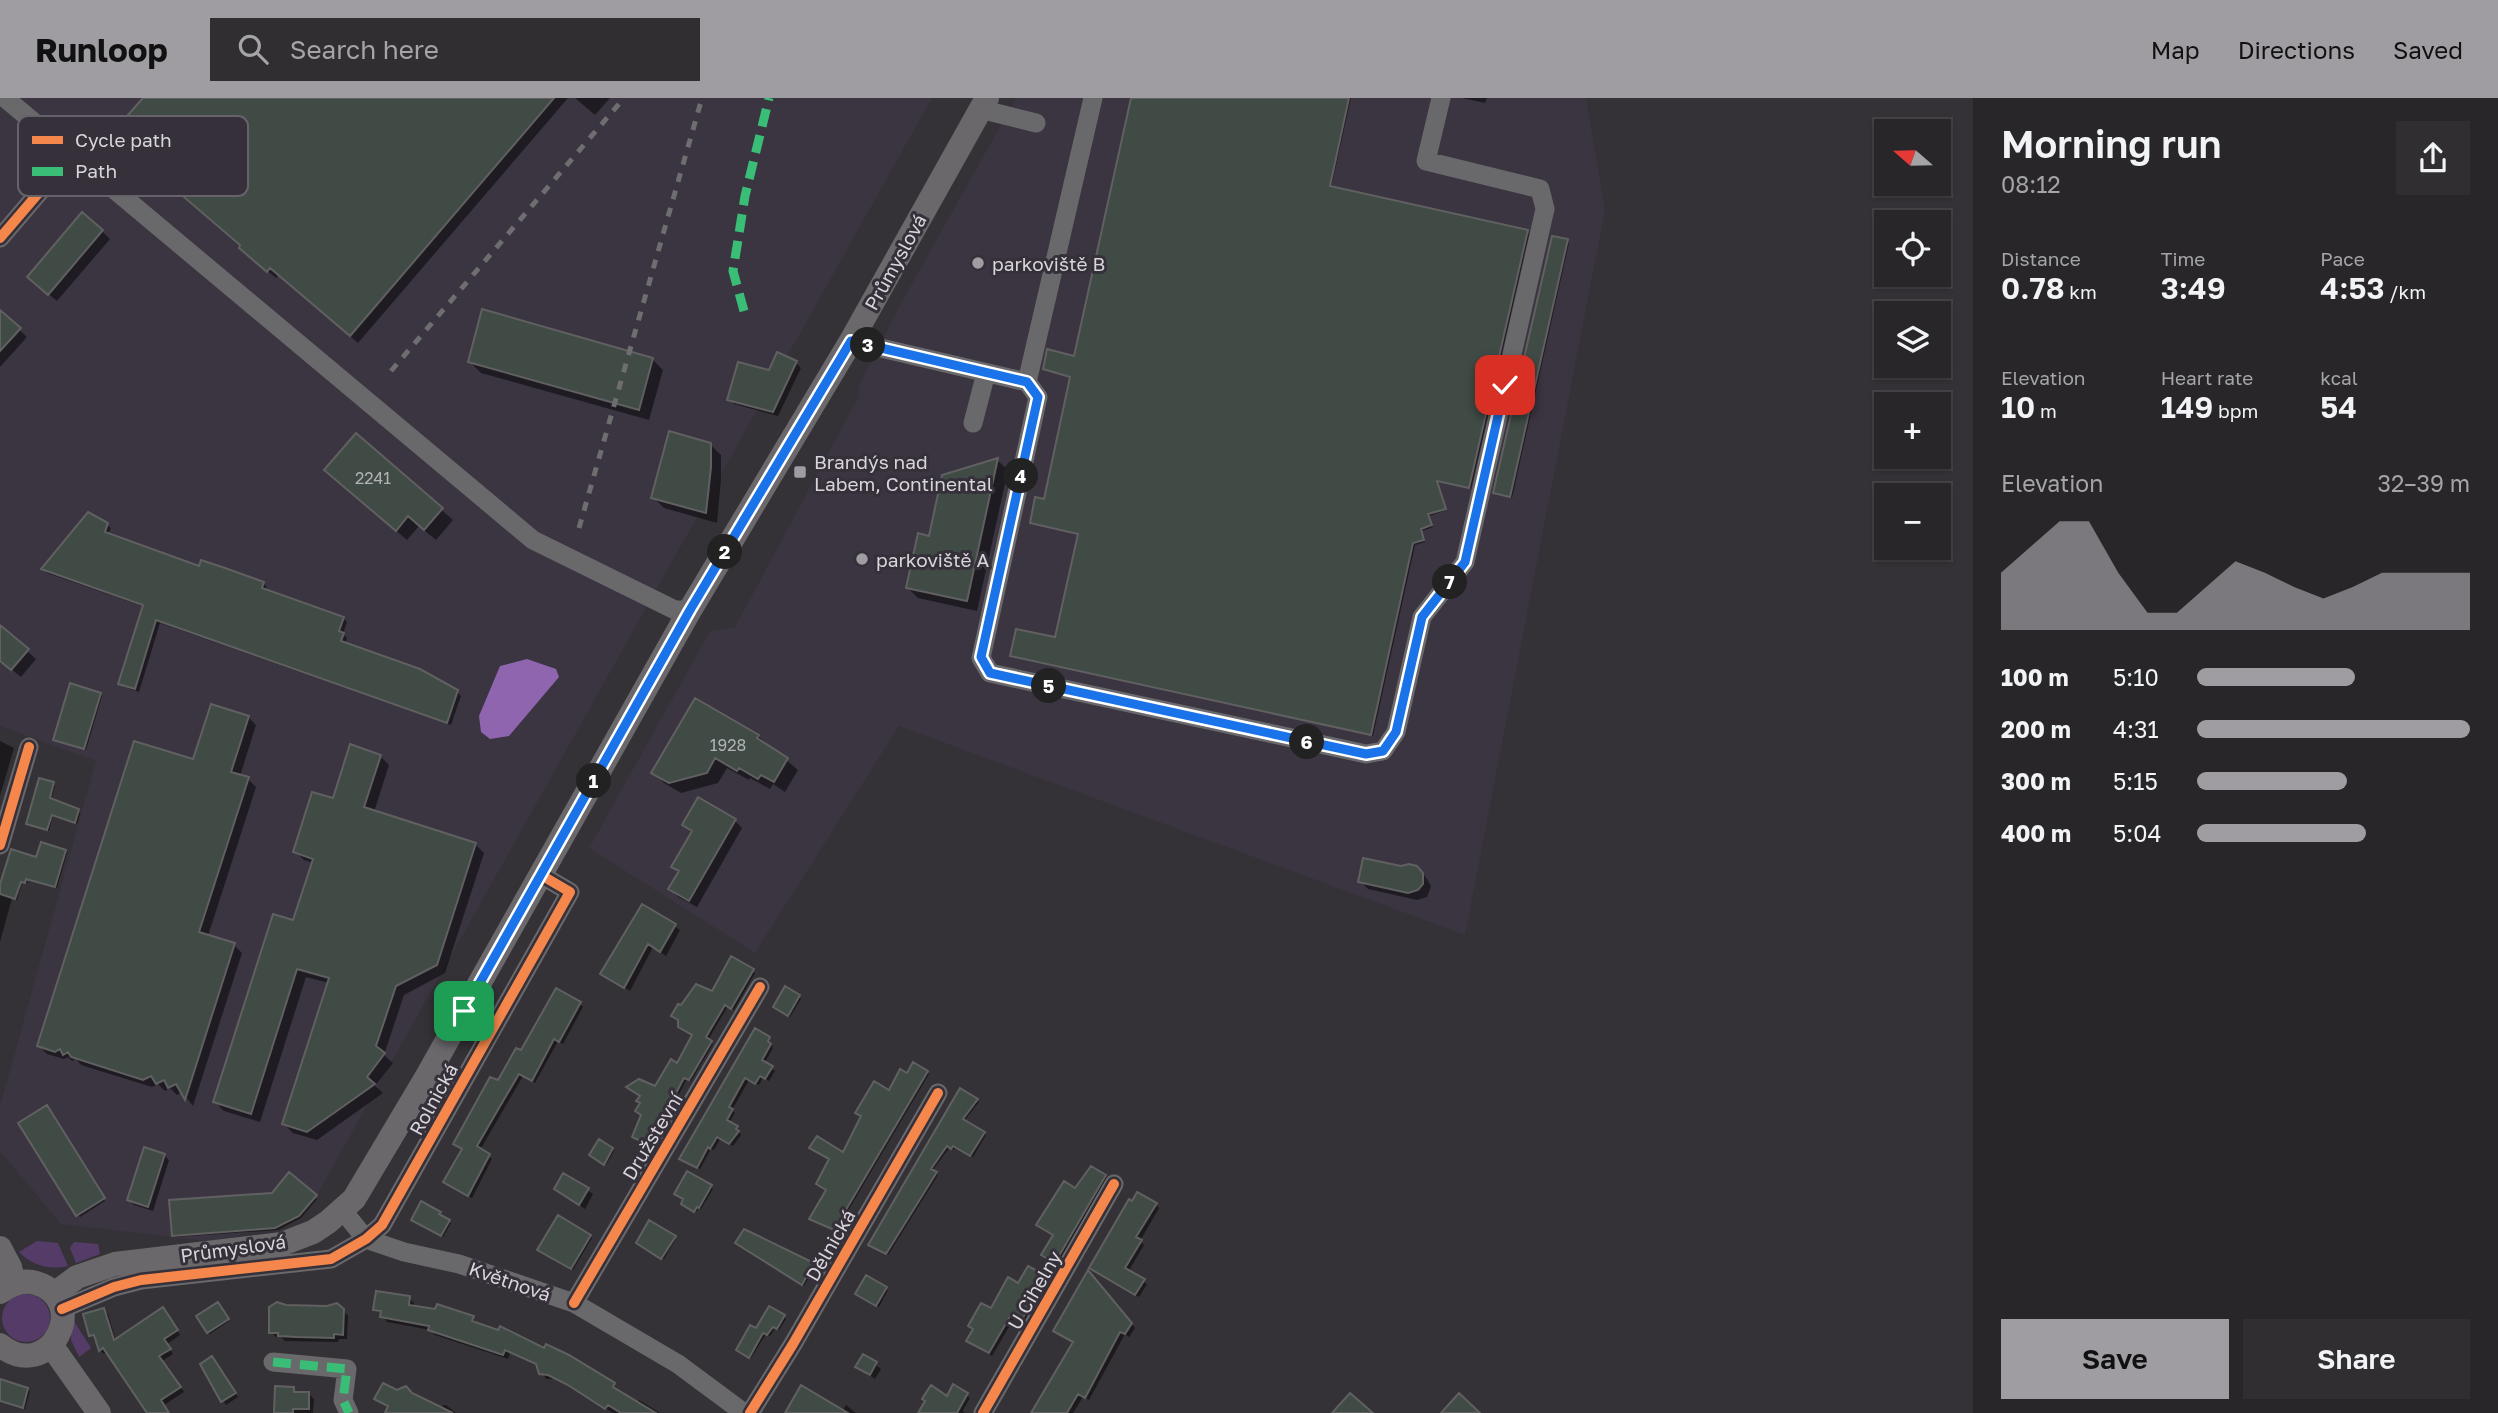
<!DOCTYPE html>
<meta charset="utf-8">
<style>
:root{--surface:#282629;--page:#302e31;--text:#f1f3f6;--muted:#a5a5a8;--line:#444346;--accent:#9f9ca2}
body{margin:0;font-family:"Golos Text",sans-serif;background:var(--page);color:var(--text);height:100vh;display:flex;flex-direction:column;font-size:26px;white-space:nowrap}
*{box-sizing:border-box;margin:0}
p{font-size:23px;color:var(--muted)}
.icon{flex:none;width:38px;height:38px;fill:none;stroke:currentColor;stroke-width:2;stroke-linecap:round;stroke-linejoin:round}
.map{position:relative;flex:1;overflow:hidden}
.side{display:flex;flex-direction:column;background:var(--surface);width:525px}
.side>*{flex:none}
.needle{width:46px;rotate:290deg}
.controls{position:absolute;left:1874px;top:21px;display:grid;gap:14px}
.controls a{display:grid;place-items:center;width:77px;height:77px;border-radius:0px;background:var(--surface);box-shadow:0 2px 5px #0004,0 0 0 2px var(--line);font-size:35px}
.pin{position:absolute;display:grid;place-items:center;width:60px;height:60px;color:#fff;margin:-30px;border-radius:14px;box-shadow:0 4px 10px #0006}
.km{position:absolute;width:35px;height:35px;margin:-18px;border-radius:50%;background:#222;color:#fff;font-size:19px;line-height:35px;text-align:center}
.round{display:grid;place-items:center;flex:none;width:74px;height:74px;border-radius:0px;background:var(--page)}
.summary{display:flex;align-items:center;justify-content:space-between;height:119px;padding:0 28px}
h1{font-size:38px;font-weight:600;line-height:52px}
.metrics{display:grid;grid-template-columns:repeat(3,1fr);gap:10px;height:119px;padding:7px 28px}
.metrics div{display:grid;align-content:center}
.metrics b{font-size:30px;font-weight:600}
.metrics small{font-size:19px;font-weight:400}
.metrics p{font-size:19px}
.chart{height:196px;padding:14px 28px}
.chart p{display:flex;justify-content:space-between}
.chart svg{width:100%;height:126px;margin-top:7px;fill:var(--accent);opacity:.7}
.primary-button{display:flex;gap:14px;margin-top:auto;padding:14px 28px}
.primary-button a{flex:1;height:80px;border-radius:0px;background:var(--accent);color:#111;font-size:28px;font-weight:600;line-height:80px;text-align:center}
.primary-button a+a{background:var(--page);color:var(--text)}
ul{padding:0 28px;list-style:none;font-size:23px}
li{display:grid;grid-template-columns:112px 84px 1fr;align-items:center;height:52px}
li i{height:18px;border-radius:9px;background:var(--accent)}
header{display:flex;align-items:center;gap:42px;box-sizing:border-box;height:98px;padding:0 35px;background:var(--accent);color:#111}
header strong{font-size:33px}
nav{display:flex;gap:38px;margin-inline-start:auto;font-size:24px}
.search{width:490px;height:63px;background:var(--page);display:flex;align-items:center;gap:18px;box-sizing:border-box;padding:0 24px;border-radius:0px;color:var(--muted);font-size:26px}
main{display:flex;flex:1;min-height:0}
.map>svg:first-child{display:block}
.built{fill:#3b3441}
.green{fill:#553c68}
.water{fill:#8f65af}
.shadow{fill:#0007}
.building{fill:#404b46;stroke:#606061;stroke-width:2}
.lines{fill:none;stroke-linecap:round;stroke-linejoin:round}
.minor{stroke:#69686a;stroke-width:19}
.major{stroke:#6b686c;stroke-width:24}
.rail{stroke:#6e6d6f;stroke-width:5;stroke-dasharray:9 9;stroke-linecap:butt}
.quiet{stroke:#3abd76;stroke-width:9;stroke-dasharray:18 9;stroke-linecap:butt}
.cycleway-casing{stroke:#353039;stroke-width:15}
.cycleway{stroke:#f5874c;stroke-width:10}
.route-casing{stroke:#fff;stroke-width:14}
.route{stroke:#1a73e8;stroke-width:9}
.poi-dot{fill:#9f9ca2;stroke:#353039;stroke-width:2.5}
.labels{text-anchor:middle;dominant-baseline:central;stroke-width:6;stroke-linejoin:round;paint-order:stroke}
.number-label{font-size:16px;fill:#b2b2b6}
.street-label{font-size:19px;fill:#d8d5db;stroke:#353039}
.poi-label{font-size:19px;fill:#d8d5db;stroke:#353039;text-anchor:start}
.key{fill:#353039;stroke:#66626a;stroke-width:2}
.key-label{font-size:19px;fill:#d8d5db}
</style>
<header>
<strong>Runloop</strong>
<div class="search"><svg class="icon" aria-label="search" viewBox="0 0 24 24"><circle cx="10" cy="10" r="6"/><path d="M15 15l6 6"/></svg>Search here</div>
<nav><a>Map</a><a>Directions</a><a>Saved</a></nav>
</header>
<main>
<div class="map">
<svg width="1973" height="1315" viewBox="0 0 1973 1315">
<rect width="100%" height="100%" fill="#353237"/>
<path class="built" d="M0 0H932L317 1097 291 1122 215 1144 61 1126 0 1053V1008L96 663 0 628Z
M1016 0H1586L1605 112 1465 837 899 628 755 855 589 750 710 533 735 529 859 298 858 289 905 198Z"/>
<path class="green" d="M37 1143 58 1145 68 1168C49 1172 33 1168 19 1154Z
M74 1144 98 1146 100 1156 76 1165 70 1150Z
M2 1220a24 24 0 1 1 48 0a24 24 0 1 1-48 0Z
M72 1220 91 1250 79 1259 71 1242Z"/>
<path class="water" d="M527 561 556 571 559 579 509 638 490 641 481 634 479 618 500 568Z"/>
<path class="shadow" d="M145 0H568L358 245 279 177 276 180 249 157 147 34Z
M575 0H610L595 17Z
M1133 0H1351L1331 90 1529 136 1471 391 1437 384 1447 412 1429 418 1433 429 1422 433 1425 444 1415 447 1373 638 1012 558 1057 541 1080 437 1032 424 1046 403 1071 279 1044 271 1076 260Z
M1462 0H1487L1485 5Z
M102 133 110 141 57 203 37 187Z
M1567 143 1569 145 1512 400 1497 397 1495 395Z
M0 214 27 239 0 269Z
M652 261 663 272 649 322 481 275 470 264Z
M796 265 801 270 778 318 734 306 729 301Z
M356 338 453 422 436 442 419 428 407 442 337 383Z
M710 346 721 357V381L717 425 664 410 653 399Z
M997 362 1008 372 977 513 918 500 907 489 930 440Z
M107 427 111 430 108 437 200 470 263 485 267 489 265 493 343 520 347 524 343 536 347 540 345 546 457 594 461 598 451 627 160 525 139 594 124 589 120 586 145 509 47 475 43 471Z
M0 529 36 561 21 579 0 562Z
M100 596 102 598 86 652 57 643Z
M248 619 256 627 240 678 248 681 256 689 208 838 234 847 242 855 193 1008 182 994 177 997 170 990 165 993 158 986 152 989 81 967 76 961 72 963 68 959 64 961 47 956 39 948 194 664Z
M758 638 798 672 785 694 773 686 770 691 750 680 749 682 727 670 718 685 681 695 664 685 653 674Z
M0 643 14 650 0 698Z
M380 658 389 667 374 714 475 746 484 755 445 875 404 897 384 957 393 965 375 988 383 995 317 1042 293 1035 284 1026 329 885 306 879 260 1024 224 1013 215 1004 294 824 313 765 304 762 295 753 334 702Z
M53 686 55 688 51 703 78 713 80 715 77 726 53 718 49 733 30 727 28 725Z
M734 722 742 730 697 809 678 799 671 791 679 775 673 769 692 735 685 727Z
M65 753 67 755 57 790 28 782 27 786 22 785 17 802 12 800 0 844V794L37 762Z
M1401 769H1416L1425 778 1431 788 1427 799 1417 802 1368 791 1360 783Z
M642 808 680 832 666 858 653 849 630 893 602 876Z
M731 860 755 875 734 912 728 908 708 942 713 946 691 983 687 981 651 1048 636 1041 656 990 677 967Z
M799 899 801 901 790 919 777 911Z
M579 905 583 909 563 946 558 943 535 985 523 978 480 1052 492 1061 472 1100 448 1087 445 1084 498 984 522 955Z
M769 941 773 950 764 966 775 973 769 983 763 979 759 987 749 982 732 1012 735 1015 729 1025 737 1030 741 1037 733 1048 720 1041 714 1052 711 1051 700 1071 684 1064 682 1061Z
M927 974 929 976 836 1133 813 1123 862 1019 907 978Z
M961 993 979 1004 964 1023 986 1037 973 1059 956 1048 954 1052 950 1049 932 1073 938 1077 888 1157 872 1149Z
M48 1011 105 1103 80 1119 78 1117Z
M612 1051 614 1053 606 1067 593 1059Z
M164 1057 169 1062 153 1113 134 1107 129 1102Z
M290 1077 317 1101 301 1120 278 1132 175 1139 173 1137 273 1097Z
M564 1077 593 1096 585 1111 556 1091Z
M1105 1078 1108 1081 1058 1166 1046 1159 1075 1093Z
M711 1089 713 1091 701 1111 699 1110 696 1114 685 1107Z
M1156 1107 1159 1110 1140 1143 1144 1147 1128 1174 1147 1186 1139 1199 1095 1173Z
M440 1115 441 1119 451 1125 443 1139 415 1123Z
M590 1138 592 1140 573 1172 544 1155Z
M675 1139 676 1141 664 1161 640 1147Z
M739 1147 800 1159 815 1169 804 1188Z
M1088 1175 1135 1230 1129 1239 1125 1236 1089 1302 1083 1299 1073 1315H1033L1075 1245 1055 1233Z
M867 1179 888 1192 879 1209 859 1197Z
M1044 1179 1047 1182 1027 1222 1016 1217 992 1258 972 1246 975 1232 991 1212 1019 1187Z
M409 1200 414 1205 413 1209 473 1220 477 1226 613 1287 618 1292 617 1294 637 1305 639 1302 660 1315H613L575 1291 555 1281H546L539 1269 510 1255 508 1261 435 1237 430 1232 387 1224 382 1216 375 1211Z
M220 1208 229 1223 210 1236 208 1234Z
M285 1209 343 1212 348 1218 347 1241H339L338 1244 285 1243 281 1239H276L271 1234Z
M104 1212 108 1216 116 1243 167 1216 180 1237 167 1246 173 1256 162 1263 184 1294 164 1307 169 1315H149L108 1253 104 1256 100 1252 97 1241 91 1237Z
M784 1219 786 1221 779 1232 776 1229 770 1238 766 1236 751 1260 740 1254 756 1233Z
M864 1258 881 1271 875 1281 857 1269Z
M215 1263 238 1299 226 1307 202 1267Z
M0 1283 30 1293 25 1311 0 1304Z
M954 1289 970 1300 963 1312 964 1315H920L947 1300Z
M293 1291 298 1296H309L314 1301 313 1315H276Z
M396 1294 412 1297 437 1309 446 1307 456 1315H392L389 1310 376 1301Z
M846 1307 856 1315H790L842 1313Z"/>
<path class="building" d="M143 0H554L350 238 270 170 267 174 239 150 240 147 129 52 145 33 127 18Z
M1131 0H1349L1330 88 1528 132 1469 390 1437 383 1446 411 1428 416 1432 427 1421 431 1424 442 1413 445 1371 637 1010 558 1016 531 1055 539 1078 436 1030 425 1035 399 1044 401 1070 279 1043 271 1047 251 1074 258Z
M82 114 103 132 48 197 27 179Z
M1552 138 1568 141 1510 399 1493 395Z
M482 211 653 260 639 312 468 264Z
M0 212 21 230 0 253Z
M777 254 797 263 773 314 727 302 738 264 769 272Z
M669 333 711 345V369L706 415 651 400Z
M356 335 443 410 424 432 408 418 396 433 324 372Z
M998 360 967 503 906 490 918 435 929 438 942 377Z
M88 414 108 425 105 434 199 468 201 462 225 470 264 484 262 490 344 519 339 533 344 535 341 543 420 571 458 592 447 625 156 522 135 591 118 586 143 507 41 471Z
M0 527 29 551 11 572 0 563Z
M70 585 101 595 84 651 53 642Z
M695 600 759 637 757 640 788 660 774 684 761 677 758 681 739 670 737 673 715 660 707 675 669 685 651 675Z
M211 606 249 618 231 674 249 679 199 834 235 845 185 1002 176 986 168 990 164 982 156 986 151 978 143 982 71 959 68 954 63 957 60 951 55 954 37 948 134 643 193 661Z
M350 646 381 657 364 709 476 745 437 867 396 888 376 948 385 955 367 979 375 986 307 1034 282 1026 329 880 297 871 251 1016 213 1004 273 816 293 822 313 761 293 754 312 694 333 700Z
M39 680 54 684 50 700 79 711 75 725 52 717 47 732 26 726Z
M698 699 736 721 689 803 668 791 679 773 671 769 692 733 682 727Z
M41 744 66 752 55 789 26 781 25 785 21 784 15 801 0 796V786L11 751 36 759Z
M1363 760 1401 768 1409 766 1417 768 1423 775V786L1418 792 1408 795 1358 784Z
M642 806 676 826 660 854 648 846 624 890 600 876Z
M731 858 754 871 731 911 725 907 706 939 712 943 689 982 684 980 649 1047 632 1039 641 1017 635 1013 640 1005 636 1003 640 998 626 989 639 981 655 988 671 961 677 965 692 937 678 929V922L671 918 678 906 681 907 696 886 712 893Z
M785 888 800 897 788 918 773 909Z
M556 890 581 904 559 944 554 941 532 983 519 976 499 1010 477 1048 490 1056 468 1098 443 1084 462 1051 453 1046 490 979 498 982 516 950 521 952Z
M755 930 770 939 768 943 771 946 762 962 773 968 765 981 760 978 755 986 745 980 729 1009 733 1011 727 1022 738 1028 736 1031 739 1033 729 1046 717 1039 710 1051 708 1049 697 1070 679 1061Z
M913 964 928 973 834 1132 809 1121 826 1092 816 1086 829 1061 809 1050 817 1038 843 1054 861 1018 855 1015 874 983 889 992 900 971 907 975Z
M960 990 978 1001 963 1021 985 1034 970 1058 953 1048 951 1051 947 1048 931 1071 937 1074 886 1156 868 1147Z
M47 1007 105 1100 76 1118 18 1025Z
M599 1041 613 1050 604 1067 589 1057Z
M144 1049 165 1056 148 1109 127 1102Z
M1091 1068 1106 1077 1055 1165 1041 1157 1053 1137 1036 1127 1064 1083 1075 1090Z
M687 1073 712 1087 699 1110 697 1109 694 1114 681 1106 683 1101 674 1096Z
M289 1074 317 1097 299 1118 275 1130 172 1138 169 1102 272 1095Z
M563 1075 589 1090 579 1107 554 1091Z
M1137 1094 1157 1105 1136 1139 1142 1142 1125 1170 1145 1181 1135 1197 1089 1170 1129 1101 1132 1103Z
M421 1103 441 1114 439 1116 450 1122 441 1138 411 1122Z
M558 1117 591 1137 571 1171 537 1152Z
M649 1122 676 1138 661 1161 636 1145Z
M744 1131 814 1165 802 1187 735 1145Z
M1028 1168 1045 1177 1023 1220 1012 1215 989 1255 966 1243 973 1231 968 1228 981 1205 991 1210 1008 1179 1018 1185Z
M1088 1172 1132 1225 1125 1236 1120 1234 1085 1300 1078 1296 1067 1315H1031L1073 1244 1053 1233Z
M866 1177 887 1189 876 1208 855 1196Z
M376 1193 410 1198 409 1207 435 1211 437 1206 474 1218 472 1223 498 1232 500 1228 544 1250 546 1246 569 1257 615 1285 613 1289 656 1315H621L608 1307 605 1311 568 1287 548 1277 539 1276 536 1266 505 1252 503 1257 428 1232 429 1228 380 1219 381 1213 373 1212Z
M218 1204 229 1221 207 1235 196 1218Z
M277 1204 286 1207 327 1208 337 1205 344 1211 343 1237 334 1236V1240L297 1239 278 1238V1235H269V1209Z
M769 1208 785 1217 777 1231 773 1229 767 1237 763 1235 749 1260 736 1252 750 1227 756 1230Z
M163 1209 178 1232 164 1241 171 1251 159 1258 181 1289 161 1302 169 1315H147L103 1250 99 1253 94 1237 89 1238 83 1216 104 1210 114 1242Z
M863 1256 877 1264 870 1277 855 1269Z
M212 1258 236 1295 221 1304 200 1266Z
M0 1281 28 1290 23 1310 0 1303Z
M383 1285 397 1292 406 1288 412 1295 453 1315H385L388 1308 374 1301Z
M953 1286 968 1295 957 1315H918L925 1303 922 1301 931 1287 947 1298Z
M801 1287 848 1315H785Z
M275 1288 294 1289V1294H309V1311H293V1315H274Z
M1350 1295 1373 1315H1332Z
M1459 1295 1480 1315H1441Z"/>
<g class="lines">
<path class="minor" d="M5 0 533 442 675 512H690
M982 9 992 14 1036 25
M0 140 72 56
M851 243 1027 284 1038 299 981 560 990 575 1366 656 1383 653 1396 634 1422 519 1465 464 1545 111 1540 91 1426 63 1441 0
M1027 284 1093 0
M973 325 986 275
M0 747 29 649
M343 1113 366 1141 404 1154 459 1166 574 1205 678 1266 744 1315
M574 1205 760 889
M62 1211 114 1189 141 1182 331 1161 366 1141 382 1127 570 794 541 777
M273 1264 347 1271 343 1302 349 1315
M750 1315 793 1246 938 995
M983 1315 1114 1086"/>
<path class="major" d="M0 1150 10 1169 14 1185
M0 1194C11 1186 23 1181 36 1185 92 1202 50 1287 0 1247
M54 1196 77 1179 115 1166 282 1146 313 1134 328 1124 354 1101 426 980 690 512 851 243 987 0
M51 1247 99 1315"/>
<path class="rail" d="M391 273 624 0
M579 430 702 0"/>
<path class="quiet" d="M744 213 733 173 745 98 769 0
M273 1264 347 1271 343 1302 349 1315"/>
<g class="cycleway-casing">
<path id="cycleway" d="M0 140 72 56
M0 747 29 649
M574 1205 760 889
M62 1211 114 1189 141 1182 331 1161 366 1141 382 1127 570 794 541 777
M750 1315 793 1246 938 995
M983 1315 1114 1086"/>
</g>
<use href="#cycleway" class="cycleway"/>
</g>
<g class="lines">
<g class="route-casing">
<path id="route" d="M464 913 690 512 851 243 1027 284 1038 299 981 559 990 575 1366 656 1383 653 1396 634 1422 519 1465 464 1505 287"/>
</g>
<use href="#route" class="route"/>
</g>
<g class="poi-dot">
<circle cx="978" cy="165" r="7"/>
<rect x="793" y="367" width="14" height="14" rx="3.5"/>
<circle cx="862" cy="461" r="7"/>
</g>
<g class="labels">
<g class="number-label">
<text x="373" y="380">2241</text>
<text x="728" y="647">1928</text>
</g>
<g class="street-label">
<text transform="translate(895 164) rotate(-61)">Průmyslová</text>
<text transform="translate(433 1001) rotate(-61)">Rolnická</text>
<text transform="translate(652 1038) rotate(-59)">Družstevní</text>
<text transform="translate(830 1147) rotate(-60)">Dělnická</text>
<text transform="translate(233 1150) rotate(-8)">Průmyslová</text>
<text transform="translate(510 1183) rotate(19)">Květnová</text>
<text transform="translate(1034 1192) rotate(-60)">U Cihelny</text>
</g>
<g class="poi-label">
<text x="992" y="165">parkoviště B</text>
<text x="814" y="363">Brandýs nad<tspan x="814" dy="22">Labem, Continental</tspan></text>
<text x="876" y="461">parkoviště A</text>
</g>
</g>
<rect x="18" y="18" width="230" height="80" rx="10" class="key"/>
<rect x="32" y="38" width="31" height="8" fill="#f5874c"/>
<rect x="32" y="69" width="31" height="9" fill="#3abd76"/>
<g class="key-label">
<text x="75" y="49">Cycle path</text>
<text x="75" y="80">Path</text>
</g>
</svg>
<div class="controls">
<a><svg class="needle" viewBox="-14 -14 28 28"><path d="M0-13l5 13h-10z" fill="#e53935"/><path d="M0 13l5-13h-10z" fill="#a5a5a8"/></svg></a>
<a><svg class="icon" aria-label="locate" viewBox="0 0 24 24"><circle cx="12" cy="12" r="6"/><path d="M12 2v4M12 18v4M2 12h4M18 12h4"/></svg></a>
<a><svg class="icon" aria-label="layers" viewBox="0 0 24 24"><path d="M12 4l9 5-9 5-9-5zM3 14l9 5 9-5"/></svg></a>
<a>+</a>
<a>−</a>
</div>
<div class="pin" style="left:464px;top:913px;background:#1e9e55"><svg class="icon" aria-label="arrive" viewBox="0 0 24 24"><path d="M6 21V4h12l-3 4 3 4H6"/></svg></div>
<div class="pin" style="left:1505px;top:287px;background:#d93025"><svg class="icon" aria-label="check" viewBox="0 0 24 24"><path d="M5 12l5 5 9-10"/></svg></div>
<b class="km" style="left:594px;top:683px">1</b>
<b class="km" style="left:725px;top:454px">2</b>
<b class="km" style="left:868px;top:247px">3</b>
<b class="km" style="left:1021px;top:378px">4</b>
<b class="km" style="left:1049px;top:588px">5</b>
<b class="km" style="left:1307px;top:644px">6</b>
<b class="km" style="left:1450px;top:484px">7</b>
</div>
<section class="side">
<div class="summary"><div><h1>Morning run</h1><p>08:12</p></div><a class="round"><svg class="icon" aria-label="share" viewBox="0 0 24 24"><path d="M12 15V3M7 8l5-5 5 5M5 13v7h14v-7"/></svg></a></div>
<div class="metrics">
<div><p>Distance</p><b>0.78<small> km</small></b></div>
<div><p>Time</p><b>3:49</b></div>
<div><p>Pace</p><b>4:53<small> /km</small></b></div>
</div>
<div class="metrics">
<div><p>Elevation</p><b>10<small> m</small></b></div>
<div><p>Heart rate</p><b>149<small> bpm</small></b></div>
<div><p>kcal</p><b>54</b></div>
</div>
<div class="chart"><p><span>Elevation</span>32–39 m</p>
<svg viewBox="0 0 160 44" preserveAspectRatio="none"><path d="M0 44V24L10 15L20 6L30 6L40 24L50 38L60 38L70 29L80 20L90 24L100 29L110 33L120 29L130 24L140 24L150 24L160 24V44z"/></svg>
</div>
<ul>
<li><b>100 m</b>5:10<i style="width:58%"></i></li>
<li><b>200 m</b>4:31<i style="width:100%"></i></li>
<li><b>300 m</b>5:15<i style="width:55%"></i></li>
<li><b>400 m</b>5:04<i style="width:62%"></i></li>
</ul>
<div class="primary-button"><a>Save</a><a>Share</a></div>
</section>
</main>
